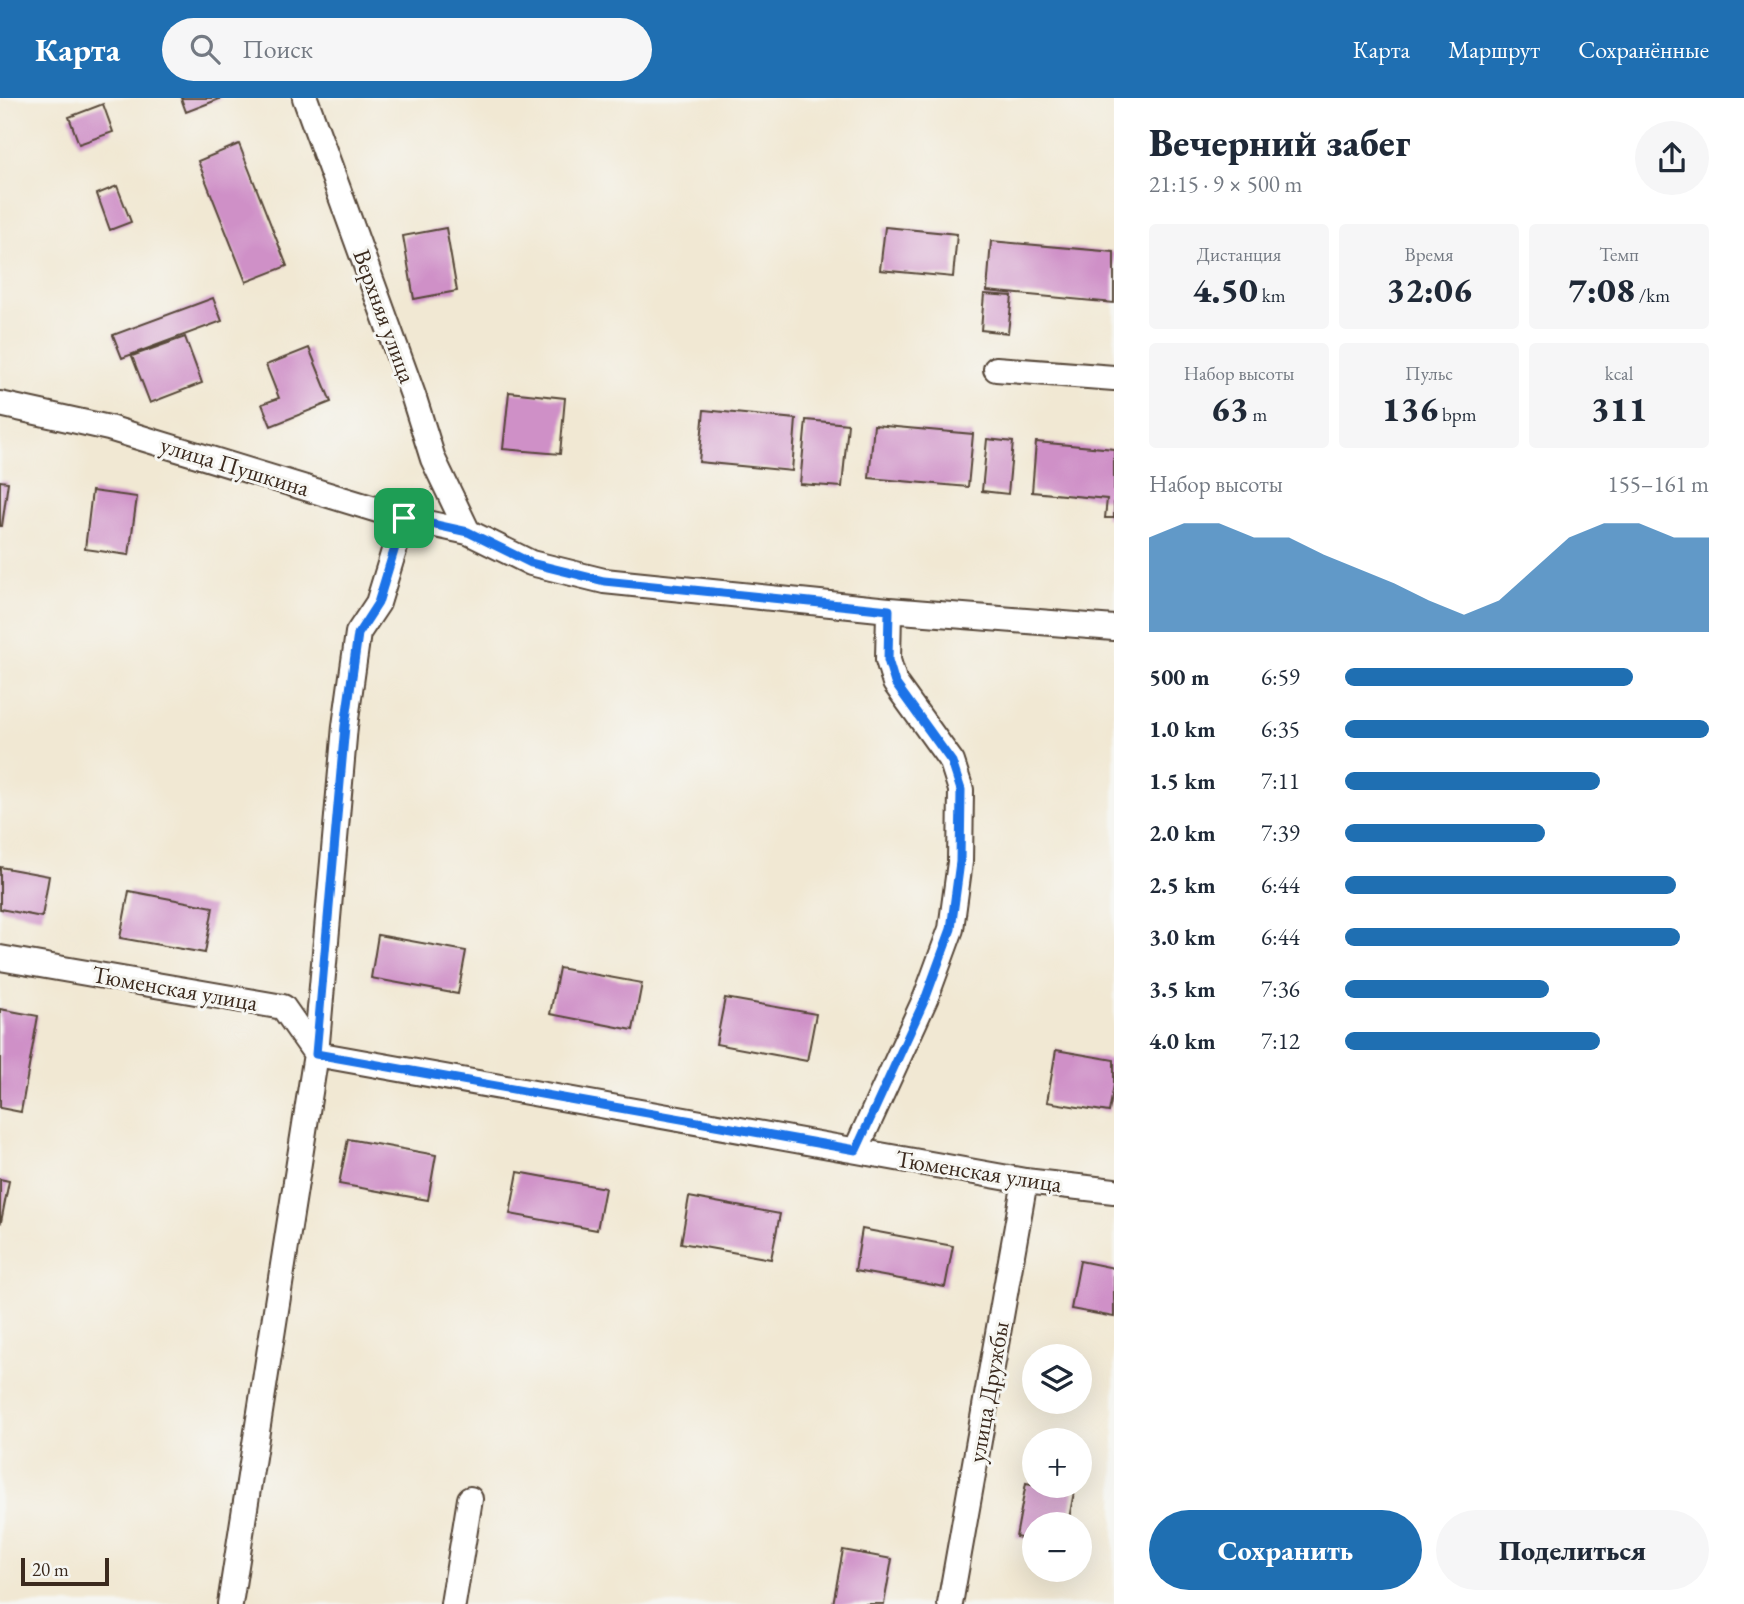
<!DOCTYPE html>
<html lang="ru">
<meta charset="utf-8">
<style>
:root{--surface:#fff;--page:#f6f6f7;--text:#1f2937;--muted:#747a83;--accent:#1f6fb2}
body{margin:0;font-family:"EB Garamond",serif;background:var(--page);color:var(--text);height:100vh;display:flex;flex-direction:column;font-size:26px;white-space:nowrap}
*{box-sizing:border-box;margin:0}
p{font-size:23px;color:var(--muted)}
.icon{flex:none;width:38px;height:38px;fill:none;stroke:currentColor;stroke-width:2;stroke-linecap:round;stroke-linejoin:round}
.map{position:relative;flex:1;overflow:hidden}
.side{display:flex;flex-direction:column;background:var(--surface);width:630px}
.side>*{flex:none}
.fabs{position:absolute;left:1022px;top:1246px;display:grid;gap:14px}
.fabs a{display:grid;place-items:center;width:70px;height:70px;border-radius:50%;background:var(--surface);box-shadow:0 7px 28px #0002;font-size:35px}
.scale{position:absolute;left:21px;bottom:18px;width:88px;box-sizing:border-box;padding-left:7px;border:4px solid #3b2a1e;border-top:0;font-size:19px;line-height:24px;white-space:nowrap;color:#3b2a1e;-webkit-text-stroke:5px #f6f6f2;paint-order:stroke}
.pin{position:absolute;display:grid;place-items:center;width:60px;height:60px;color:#fff;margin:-30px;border-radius:14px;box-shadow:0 4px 10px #0006}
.round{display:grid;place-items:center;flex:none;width:74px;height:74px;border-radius:37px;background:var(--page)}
.summary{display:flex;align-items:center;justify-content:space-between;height:119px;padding:0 35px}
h1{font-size:38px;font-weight:800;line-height:52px}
.stats{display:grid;grid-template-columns:repeat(3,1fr);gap:10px;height:119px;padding:7px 35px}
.stats div{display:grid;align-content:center;border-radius:7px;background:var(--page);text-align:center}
.stats b{font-size:35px;font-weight:800}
.stats small{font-size:19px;font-weight:400}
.stats p{font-size:19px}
.chart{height:196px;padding:14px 35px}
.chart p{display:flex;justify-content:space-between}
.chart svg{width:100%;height:126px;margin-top:7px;fill:var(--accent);opacity:.7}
.button{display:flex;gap:14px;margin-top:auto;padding:14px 35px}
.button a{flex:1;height:80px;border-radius:42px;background:var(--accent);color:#fff;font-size:28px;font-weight:800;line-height:80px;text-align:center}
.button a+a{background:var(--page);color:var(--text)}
ul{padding:0 35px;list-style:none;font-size:23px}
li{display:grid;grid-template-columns:112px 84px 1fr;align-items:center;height:52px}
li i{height:18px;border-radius:9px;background:var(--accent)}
header{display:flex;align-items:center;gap:42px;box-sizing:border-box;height:98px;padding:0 35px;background:var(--accent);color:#fff}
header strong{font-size:33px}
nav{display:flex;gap:38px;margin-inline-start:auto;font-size:24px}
.search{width:490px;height:63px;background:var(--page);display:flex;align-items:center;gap:18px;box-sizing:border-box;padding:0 24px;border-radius:38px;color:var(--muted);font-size:26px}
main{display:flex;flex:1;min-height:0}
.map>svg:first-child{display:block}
.building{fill:#cf90c7}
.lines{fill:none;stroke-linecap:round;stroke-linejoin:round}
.minor-casing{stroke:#564639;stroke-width:28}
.minor{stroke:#fff;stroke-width:24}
.route-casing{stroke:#fff;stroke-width:14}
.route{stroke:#1a73e8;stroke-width:9}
.labels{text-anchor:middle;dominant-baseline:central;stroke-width:6;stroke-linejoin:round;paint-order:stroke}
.street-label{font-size:24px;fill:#3b2a1e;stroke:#f6f6f2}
</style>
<header>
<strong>Карта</strong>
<div class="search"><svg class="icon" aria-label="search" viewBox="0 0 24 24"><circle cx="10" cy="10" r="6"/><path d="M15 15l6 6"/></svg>Поиск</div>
<nav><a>Карта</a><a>Маршрут</a><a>Сохранённые</a></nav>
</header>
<main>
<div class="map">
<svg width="1114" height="1506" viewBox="0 0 1114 1506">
<rect width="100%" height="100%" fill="#f6f6f2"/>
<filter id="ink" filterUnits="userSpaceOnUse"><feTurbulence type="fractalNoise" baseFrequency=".0143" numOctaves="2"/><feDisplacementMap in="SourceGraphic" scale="14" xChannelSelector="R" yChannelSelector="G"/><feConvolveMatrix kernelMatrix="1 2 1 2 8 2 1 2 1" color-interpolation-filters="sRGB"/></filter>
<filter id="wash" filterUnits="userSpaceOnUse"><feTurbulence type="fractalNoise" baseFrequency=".00686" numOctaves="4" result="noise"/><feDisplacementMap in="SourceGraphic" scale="28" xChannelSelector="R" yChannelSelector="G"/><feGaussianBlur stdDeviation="1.57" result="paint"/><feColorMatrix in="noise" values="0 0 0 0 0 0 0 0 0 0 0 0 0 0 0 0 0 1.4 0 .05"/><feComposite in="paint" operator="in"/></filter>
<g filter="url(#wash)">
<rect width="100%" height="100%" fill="#f1e8d3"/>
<g id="blocks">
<path class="building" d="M181 0H222L186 14Z
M103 6 113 34 79 46 69 19Z
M239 46 287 168 246 184 198 63Z
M117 88 131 124 110 132 97 96Z
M885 129 957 136 953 179 880 172Z
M446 130 457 193 414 201 403 138Z
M991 143 1114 154V205L987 193Z
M984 196 1012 198 1008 235 981 232Z
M213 200 222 223 122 260 113 237Z
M185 239 202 285 150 305 132 258Z
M309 250 331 304 271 328 262 306 279 300 266 267Z
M509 294 565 300 560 356 503 351Z
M704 312 796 321 792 373 699 364Z
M806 322 848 326 842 389 800 386Z
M874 327 973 336 968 389 869 380Z
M987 341 1013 344 1008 396 982 393Z
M1036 344 1114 351V420H1105L1107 401 1032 394Z
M0 383 8 384 2 428H0Z
M92 393 137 399 129 457 85 451Z
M0 769 49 778 42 819 0 811Z
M129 793 213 809 205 855 120 840Z
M378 837 466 853 458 896 371 880Z
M559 870 642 885 633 932 550 916Z
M725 900 816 916 807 963 716 946Z
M0 911 38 918 21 1014 0 1010Z
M1056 952 1114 962V987L1109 1014 1047 1004Z
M348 1041 436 1057 428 1102 339 1086Z
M518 1074 605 1090 597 1132 510 1116Z
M0 1081 9 1083 1 1124 0 1123Z
M689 1099 780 1116 771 1161 681 1145Z
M862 1131 953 1148 945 1189 855 1173Z
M1080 1163 1114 1170V1219L1071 1211Z
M1026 1385 1074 1394 1068 1426H1034V1443L1016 1439Z
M843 1452 892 1461 884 1506H833Z"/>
</g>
</g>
<g filter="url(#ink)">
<use href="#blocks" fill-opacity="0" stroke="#564639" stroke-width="2"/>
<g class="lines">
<g class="minor-casing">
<path id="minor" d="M305 0 413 297 433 361 468 434
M996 271 1114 280
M0 306 109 330 404 420 468 434 531 465 604 483 889 512 1114 530
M0 860 283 909 316 956 1025 1083 1114 1093
M856 1052 926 899 951 831 960 764 961 692 952 664 895 585 888 562 889 512
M230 1506 316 956 345 628 358 535 378 505 404 420
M453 1506 470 1401
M950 1506 1025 1083"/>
</g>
<use href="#minor" class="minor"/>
</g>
</g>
<g class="lines" filter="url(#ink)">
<g class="route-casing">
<path id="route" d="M404 420 468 434 531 465 604 483 889 512 888 562 895 585 952 664 961 692 960 764 951 831 926 899 856 1052 316 956 345 628 358 536 378 505Z"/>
</g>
<use href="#route" class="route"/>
</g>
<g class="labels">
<g class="street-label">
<text transform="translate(385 218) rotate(70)">Верхняя улица</text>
<text transform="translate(235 368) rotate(17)">улица Пушкина</text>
<text transform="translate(175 890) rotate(10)">Тюменская улица</text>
<text transform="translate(979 1073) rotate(9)">Тюменская улица</text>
<text transform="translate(988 1294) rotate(-80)">улица Дружбы</text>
</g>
</g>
</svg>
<div class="fabs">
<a><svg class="icon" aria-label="layers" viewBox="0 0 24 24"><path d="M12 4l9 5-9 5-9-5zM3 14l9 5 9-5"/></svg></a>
<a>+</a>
<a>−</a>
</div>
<div class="scale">20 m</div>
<div class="pin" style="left:404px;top:420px;background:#1e9e55"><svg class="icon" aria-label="arrive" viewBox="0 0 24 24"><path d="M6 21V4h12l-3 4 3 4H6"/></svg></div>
</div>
<section class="side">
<div class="summary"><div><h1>Вечерний забег</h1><p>21:15 · 9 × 500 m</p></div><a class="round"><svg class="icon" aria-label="share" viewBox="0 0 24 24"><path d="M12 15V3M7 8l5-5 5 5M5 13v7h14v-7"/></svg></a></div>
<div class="stats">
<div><p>Дистанция</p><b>4.50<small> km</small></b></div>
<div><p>Время</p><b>32:06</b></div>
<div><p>Темп</p><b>7:08<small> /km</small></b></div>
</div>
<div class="stats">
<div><p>Набор высоты</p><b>63<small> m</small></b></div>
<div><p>Пульс</p><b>136<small> bpm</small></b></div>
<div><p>kcal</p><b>311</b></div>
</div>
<div class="chart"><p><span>Набор высоты</span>155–161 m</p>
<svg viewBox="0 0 160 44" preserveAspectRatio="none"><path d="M0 44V11L10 6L20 6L30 11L40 11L50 17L60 22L70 27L80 33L90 38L100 33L110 22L120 11L130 6L140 6L150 11L160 11V44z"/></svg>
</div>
<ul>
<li><b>500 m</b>6:59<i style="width:79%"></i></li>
<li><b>1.0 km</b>6:35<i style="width:100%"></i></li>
<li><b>1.5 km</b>7:11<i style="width:70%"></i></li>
<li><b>2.0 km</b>7:39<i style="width:55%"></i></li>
<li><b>2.5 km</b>6:44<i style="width:91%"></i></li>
<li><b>3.0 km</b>6:44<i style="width:92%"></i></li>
<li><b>3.5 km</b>7:36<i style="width:56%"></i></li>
<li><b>4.0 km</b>7:12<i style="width:70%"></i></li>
</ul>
<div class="button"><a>Сохранить</a><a>Поделиться</a></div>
</section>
</main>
